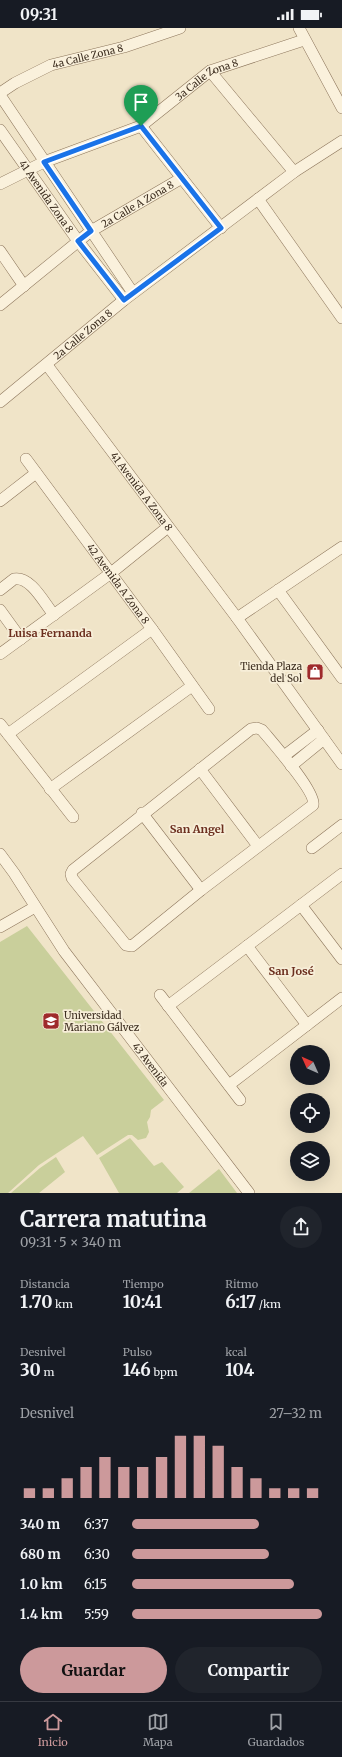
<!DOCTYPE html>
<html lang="es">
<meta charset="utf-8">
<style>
:root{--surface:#171b24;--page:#20242c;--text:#f1f3f6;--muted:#9ea1a6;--line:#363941;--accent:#cc999b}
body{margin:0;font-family:Merriweather,serif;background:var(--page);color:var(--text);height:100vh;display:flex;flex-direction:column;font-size:15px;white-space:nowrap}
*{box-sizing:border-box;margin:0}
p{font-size:13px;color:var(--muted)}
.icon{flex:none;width:22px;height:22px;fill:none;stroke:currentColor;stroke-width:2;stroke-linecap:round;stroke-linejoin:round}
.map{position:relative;height:1165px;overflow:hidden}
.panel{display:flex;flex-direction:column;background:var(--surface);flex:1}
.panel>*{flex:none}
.needle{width:26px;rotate:315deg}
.controls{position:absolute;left:290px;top:1017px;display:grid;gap:8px}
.controls a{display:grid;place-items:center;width:40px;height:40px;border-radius:50%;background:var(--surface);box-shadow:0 4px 16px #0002;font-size:20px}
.pin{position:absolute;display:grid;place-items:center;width:34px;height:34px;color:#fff;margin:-41px -17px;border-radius:50% 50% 50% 0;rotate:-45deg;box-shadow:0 0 4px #0007}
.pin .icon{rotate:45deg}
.round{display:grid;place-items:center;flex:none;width:42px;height:42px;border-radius:21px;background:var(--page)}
.overview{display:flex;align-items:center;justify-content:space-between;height:68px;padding:0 20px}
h1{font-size:22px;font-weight:700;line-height:30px}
.figures{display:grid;grid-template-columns:repeat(3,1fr);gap:6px;height:68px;padding:4px 20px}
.figures div{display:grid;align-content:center}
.figures b{font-size:17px;font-weight:700}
.figures small{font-size:11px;font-weight:400}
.figures p{font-size:11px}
.chart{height:112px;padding:8px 20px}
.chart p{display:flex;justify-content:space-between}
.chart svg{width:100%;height:72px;margin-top:4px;stroke:var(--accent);stroke-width:6}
.button{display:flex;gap:8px;margin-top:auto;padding:8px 20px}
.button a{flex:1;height:46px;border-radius:24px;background:var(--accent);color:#111;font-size:16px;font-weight:700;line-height:46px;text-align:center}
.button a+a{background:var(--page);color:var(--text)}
ul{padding:0 20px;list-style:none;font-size:13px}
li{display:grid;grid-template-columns:64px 48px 1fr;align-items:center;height:30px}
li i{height:10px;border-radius:5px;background:var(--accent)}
.status{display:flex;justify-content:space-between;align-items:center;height:28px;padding:0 20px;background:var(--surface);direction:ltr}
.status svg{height:11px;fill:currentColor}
.tabs{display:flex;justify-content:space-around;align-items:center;height:56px;border-top:1px solid var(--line);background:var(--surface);font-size:11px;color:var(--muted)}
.tabs a{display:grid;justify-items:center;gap:2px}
.tabs .on{color:var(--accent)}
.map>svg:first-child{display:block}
.green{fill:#c9cf9b}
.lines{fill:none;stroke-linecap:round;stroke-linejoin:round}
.minor-casing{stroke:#8d765c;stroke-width:12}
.minor{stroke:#faf1dc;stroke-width:11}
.route-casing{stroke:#fff;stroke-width:8}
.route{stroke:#1a73e8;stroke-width:5}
.labels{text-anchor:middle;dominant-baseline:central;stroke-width:3.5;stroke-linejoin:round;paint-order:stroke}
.street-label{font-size:10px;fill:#3d2e20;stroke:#f7eed8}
.poi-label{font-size:10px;fill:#3d2e20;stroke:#f7eed8;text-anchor:end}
.neighbourhood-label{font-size:11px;font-weight:bold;fill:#6b2e1e;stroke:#f7eed8}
</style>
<div class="status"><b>09:31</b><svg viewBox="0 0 49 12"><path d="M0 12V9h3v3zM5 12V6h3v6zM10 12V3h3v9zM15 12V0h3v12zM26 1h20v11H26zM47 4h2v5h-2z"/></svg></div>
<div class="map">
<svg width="342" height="1165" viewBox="0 0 342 1165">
<rect width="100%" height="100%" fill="#f0e4c8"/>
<path class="green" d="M27 898 164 1072 151 1082 150 1089 147 1094 149 1104 146 1110 138 1112 132 1107H128L97 1127 83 1108 39 1137 8 1165H0V914Z
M130 1110 154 1138 162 1134 184 1159 177 1165H119L99 1130Z
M56 1129 65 1144 39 1165H11L40 1140Z
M219 1141 237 1165H189Z"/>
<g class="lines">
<g class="minor-casing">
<g id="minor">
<path d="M299 0 342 80"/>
<path d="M210 43 294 144"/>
<path id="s1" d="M0 65 15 55 51 37 124 19 180 0"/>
<path d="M0 67 133 265"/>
<path d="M141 98 221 200"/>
<path id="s2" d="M0 102 78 213 124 272"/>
<path id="s3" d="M0 156 44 134 141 98 210 43 304 12"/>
<path d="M258 171 342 290"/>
<path d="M0 223 24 258"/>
<path id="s4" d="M0 277 91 203 182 150"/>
<path id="s5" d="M47 337 237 590 342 736"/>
<path id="s6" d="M0 374 124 272 294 144 342 113"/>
<path id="s7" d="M26 431 152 601 209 681"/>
<path d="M0 473 36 445"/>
<path d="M0 562 14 551C31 548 44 575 54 587"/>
<path d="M278 562 342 650"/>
<path d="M0 582 21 611"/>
<path d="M237 590 342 519"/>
<path d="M0 626 111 545 168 499"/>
<path d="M0 696 73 789"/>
<path d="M257 700 262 702C271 713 317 765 313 777L201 862 132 918 126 917 72 850 71 846 73 842 251 701Z"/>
<path d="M8 706 152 601"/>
<path d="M284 728 318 702"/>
<path d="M291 738 324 711"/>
<path d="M200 741 258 818"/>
<path d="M50 761 192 658"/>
<path d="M142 785 201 862"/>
<path d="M312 820 342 797"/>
<path id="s8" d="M0 826 14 845 64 923 249 1165"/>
<path d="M301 877 342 931"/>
<path d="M0 899 35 879"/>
<path d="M247 918 307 997"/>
<path d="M160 967 240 1072"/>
<path d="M168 978 342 846"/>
<path d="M229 1057 342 970"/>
</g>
</g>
<use href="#minor" class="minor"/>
</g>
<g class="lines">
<g class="route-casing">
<path id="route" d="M141 98 221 200 124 272 78 213 91 203 44 134Z"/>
</g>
<use href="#route" class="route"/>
</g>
<defs>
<g id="shop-square" transform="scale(0.9)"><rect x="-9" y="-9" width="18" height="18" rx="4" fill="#9e2a2b" stroke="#f7eed8"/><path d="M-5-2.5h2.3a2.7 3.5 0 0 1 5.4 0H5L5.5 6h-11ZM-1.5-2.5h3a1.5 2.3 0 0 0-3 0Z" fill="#fff"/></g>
<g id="university-square" transform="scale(0.9)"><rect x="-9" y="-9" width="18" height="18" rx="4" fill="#9e2a2b" stroke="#f7eed8"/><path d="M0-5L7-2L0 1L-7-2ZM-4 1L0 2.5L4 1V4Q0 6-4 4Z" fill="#fff"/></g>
</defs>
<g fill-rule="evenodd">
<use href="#shop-square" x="315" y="644"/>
<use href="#university-square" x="51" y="993"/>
</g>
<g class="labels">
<g class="street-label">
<text stroke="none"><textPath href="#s1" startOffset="96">4a Calle Zona 8</textPath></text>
<text stroke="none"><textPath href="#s3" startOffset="234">3a Calle Zona 8</textPath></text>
<text stroke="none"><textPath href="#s2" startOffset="81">41 Avenida Zona 8</textPath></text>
<text stroke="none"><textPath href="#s4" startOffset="171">2a Calle A Zona 8</textPath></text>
<text stroke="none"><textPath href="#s6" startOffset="107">2a Calle Zona 8</textPath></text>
<text stroke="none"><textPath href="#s5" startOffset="158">41 Avenida A Zona 8</textPath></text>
<text stroke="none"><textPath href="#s7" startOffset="155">42 Avenida A Zona 8</textPath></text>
<text stroke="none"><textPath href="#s8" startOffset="259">43 Avenida</textPath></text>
</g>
<g class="poi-label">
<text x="302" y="638">Tienda Plaza<tspan x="302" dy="12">del Sol</tspan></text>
<text x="64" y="987" text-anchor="start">Universidad<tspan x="64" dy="12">Mariano Gálvez</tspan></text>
</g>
<g class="neighbourhood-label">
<text x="50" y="605">Luisa Fernanda</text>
<text x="197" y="801">San Angel</text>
<text x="291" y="943">San José</text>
</g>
</g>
</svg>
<div class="controls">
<a><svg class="needle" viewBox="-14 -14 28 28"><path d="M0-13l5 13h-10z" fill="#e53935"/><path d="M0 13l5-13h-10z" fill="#9ea1a6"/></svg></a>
<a><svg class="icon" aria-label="locate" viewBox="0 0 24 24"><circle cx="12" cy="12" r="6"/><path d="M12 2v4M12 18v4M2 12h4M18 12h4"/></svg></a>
<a><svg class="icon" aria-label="layers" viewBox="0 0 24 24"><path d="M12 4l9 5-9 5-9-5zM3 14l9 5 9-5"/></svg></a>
</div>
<div class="pin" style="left:141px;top:98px;background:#1e9e55"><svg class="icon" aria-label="arrive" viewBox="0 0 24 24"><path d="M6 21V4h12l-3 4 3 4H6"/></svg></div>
</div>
<section class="panel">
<div class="overview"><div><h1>Carrera matutina</h1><p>09:31 · 5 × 340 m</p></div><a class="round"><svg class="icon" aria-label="share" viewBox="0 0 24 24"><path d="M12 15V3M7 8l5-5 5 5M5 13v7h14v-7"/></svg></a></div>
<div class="figures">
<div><p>Distancia</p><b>1.70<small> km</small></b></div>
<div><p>Tiempo</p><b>10:41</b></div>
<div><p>Ritmo</p><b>6:17<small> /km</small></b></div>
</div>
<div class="figures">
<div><p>Desnivel</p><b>30<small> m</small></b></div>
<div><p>Pulso</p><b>146<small> bpm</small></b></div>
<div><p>kcal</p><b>104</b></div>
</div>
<div class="chart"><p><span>Desnivel</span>27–32 m</p>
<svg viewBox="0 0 160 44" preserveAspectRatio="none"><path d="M5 44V38M15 44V38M25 44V32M35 44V25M45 44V19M55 44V25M65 44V25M75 44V19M85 44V6M95 44V6M105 44V12M115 44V25M125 44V32M135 44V38M145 44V38M155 44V38"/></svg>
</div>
<ul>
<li><b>340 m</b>6:37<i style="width:67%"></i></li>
<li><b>680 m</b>6:30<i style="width:72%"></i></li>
<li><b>1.0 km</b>6:15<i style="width:85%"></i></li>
<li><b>1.4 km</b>5:59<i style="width:100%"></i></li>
</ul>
<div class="button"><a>Guardar</a><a>Compartir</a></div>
</section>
<nav class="tabs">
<a class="on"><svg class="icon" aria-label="home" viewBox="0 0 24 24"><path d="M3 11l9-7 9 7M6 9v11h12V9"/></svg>Inicio</a>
<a><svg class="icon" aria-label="map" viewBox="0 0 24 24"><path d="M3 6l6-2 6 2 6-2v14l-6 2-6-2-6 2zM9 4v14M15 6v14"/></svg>Mapa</a>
<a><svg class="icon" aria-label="saved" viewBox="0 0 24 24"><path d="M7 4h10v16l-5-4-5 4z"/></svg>Guardados</a>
</nav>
